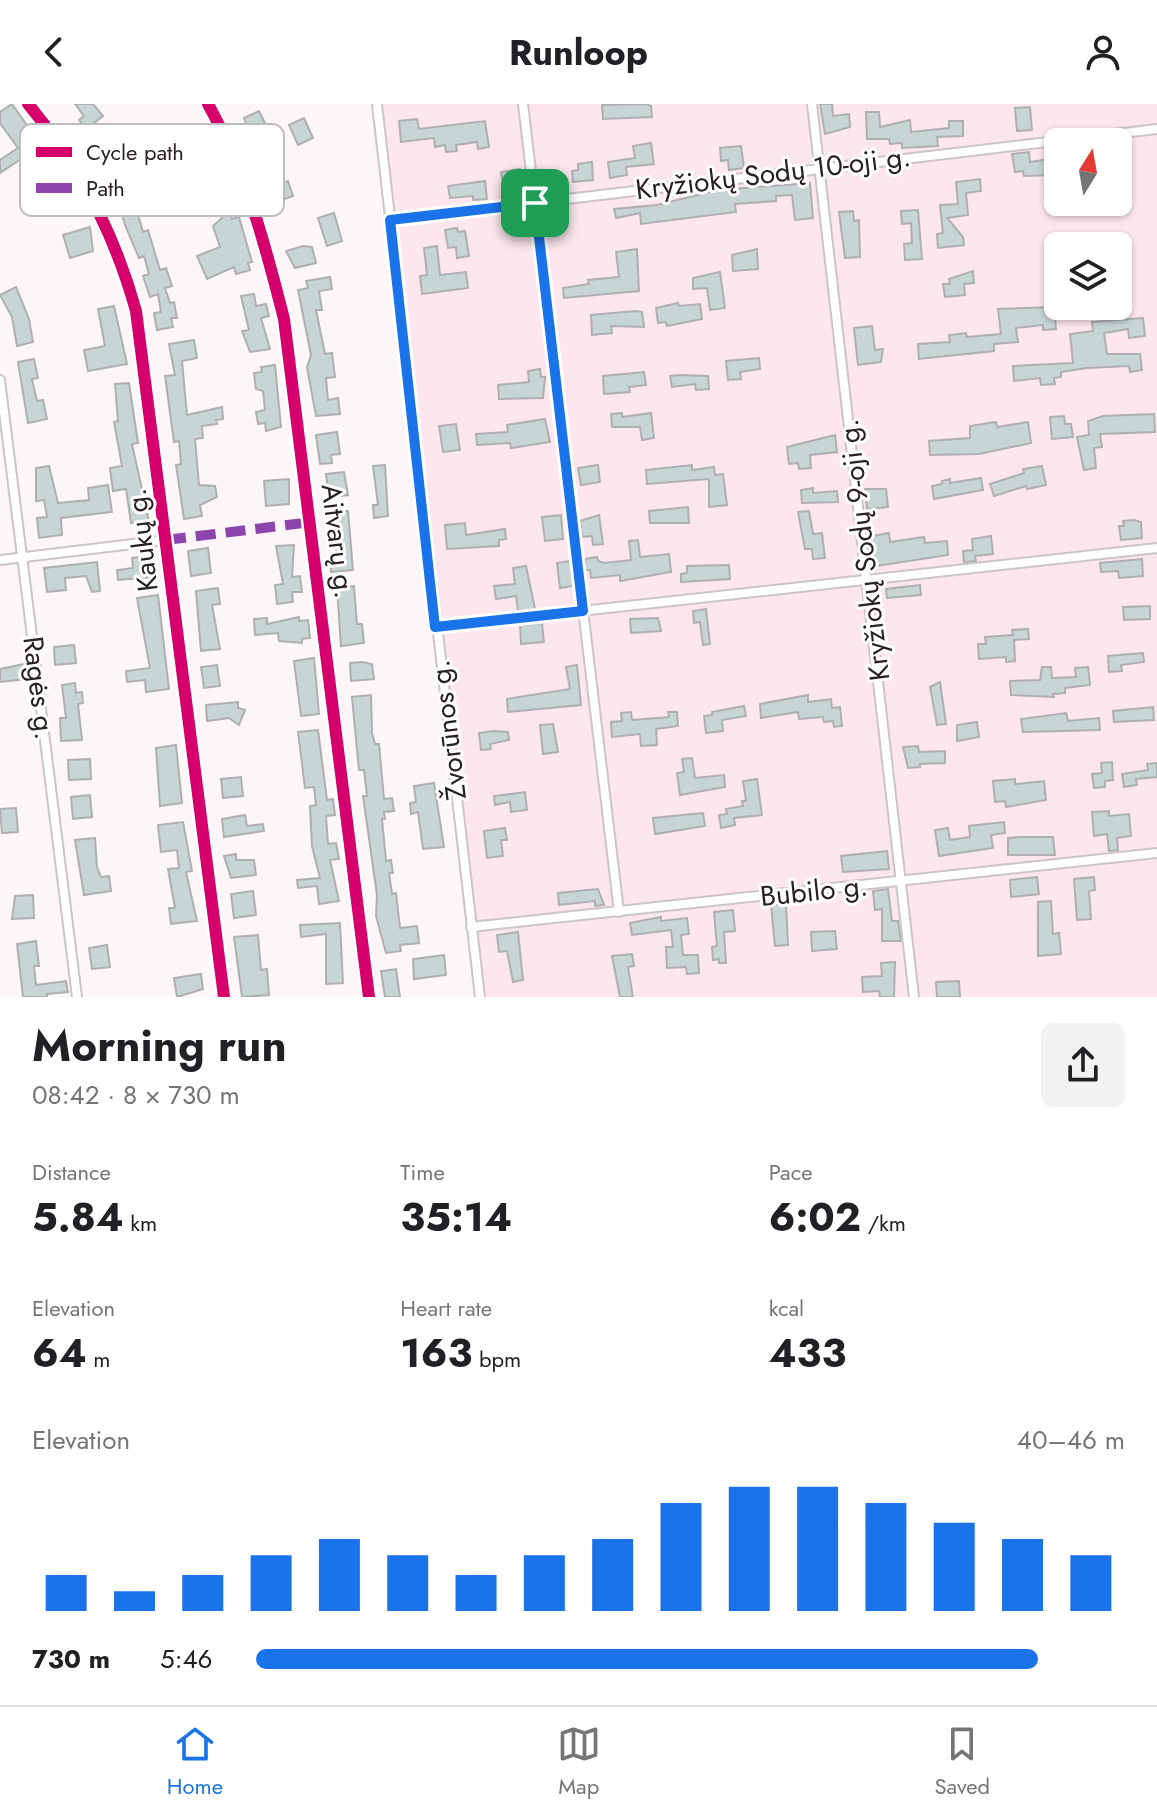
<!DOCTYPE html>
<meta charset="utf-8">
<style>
:root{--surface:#fff;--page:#f2f2f2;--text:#202124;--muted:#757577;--line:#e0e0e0;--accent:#1a73e8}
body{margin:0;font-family:Jost,sans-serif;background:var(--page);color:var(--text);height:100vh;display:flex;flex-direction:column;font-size:30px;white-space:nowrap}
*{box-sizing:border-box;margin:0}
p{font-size:26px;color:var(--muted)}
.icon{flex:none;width:44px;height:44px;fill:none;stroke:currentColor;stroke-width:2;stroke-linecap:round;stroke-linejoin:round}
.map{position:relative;height:893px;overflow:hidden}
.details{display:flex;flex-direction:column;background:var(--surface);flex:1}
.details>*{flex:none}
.needle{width:52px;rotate:11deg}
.fabs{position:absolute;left:1044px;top:24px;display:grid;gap:16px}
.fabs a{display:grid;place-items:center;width:88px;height:88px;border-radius:12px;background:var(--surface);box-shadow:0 2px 6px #0004;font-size:40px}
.pin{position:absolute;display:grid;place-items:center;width:68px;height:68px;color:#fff;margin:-34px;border-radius:16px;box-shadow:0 4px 12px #0006}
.round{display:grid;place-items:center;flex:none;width:84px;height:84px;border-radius:12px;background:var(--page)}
.head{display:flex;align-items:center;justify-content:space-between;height:136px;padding:0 32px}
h1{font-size:44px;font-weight:700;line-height:60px}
.stats{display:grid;grid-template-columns:repeat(3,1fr);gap:12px;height:136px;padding:8px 32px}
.stats div{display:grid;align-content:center}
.stats b{font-size:40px;font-weight:700}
.stats small{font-size:22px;font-weight:400}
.stats p{font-size:22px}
.chart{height:224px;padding:16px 32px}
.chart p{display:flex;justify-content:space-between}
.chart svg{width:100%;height:144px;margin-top:8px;stroke:var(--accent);stroke-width:6}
ul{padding:0 32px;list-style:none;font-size:26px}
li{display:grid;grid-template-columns:128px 96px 1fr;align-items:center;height:60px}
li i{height:20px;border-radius:10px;background:var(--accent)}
header{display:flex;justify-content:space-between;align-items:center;height:104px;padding:0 32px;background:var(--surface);font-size:36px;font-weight:700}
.tabs{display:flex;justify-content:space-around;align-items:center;height:112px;border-top:2px solid var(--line);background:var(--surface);font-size:22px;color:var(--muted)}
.tabs a{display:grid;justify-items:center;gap:4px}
.tabs .on{color:var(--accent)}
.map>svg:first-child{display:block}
.green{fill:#fde6ee;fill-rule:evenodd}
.building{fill:#c8d5d5;stroke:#aeb0b0;stroke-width:2}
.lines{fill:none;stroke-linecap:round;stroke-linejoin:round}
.minor-casing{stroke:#ccc5c8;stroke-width:12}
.minor{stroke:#fffefe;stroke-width:8}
.quiet{stroke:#8e44ad;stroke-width:10;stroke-dasharray:20 10;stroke-linecap:butt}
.cycleway-casing{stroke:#fff;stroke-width:17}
.cycleway{stroke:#d6006c;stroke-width:12}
.route-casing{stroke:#fff;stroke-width:16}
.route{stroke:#1a73e8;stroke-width:10}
.labels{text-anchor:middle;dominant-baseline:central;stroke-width:6;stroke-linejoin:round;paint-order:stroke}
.street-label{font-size:28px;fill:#292023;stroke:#fff}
.key{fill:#fff;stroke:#bfbcbd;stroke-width:2}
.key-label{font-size:22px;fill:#292023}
</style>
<header><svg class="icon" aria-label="back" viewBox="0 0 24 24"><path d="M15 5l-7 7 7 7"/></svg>Runloop<svg class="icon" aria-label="person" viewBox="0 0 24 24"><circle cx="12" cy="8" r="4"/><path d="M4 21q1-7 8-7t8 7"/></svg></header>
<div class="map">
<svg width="1157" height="893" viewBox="0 0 1157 893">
<rect width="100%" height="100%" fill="#fcf6f8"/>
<path class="green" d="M375 0H1157V893H484ZM1058 38H1118V98H1058ZM1058 142H1118V202H1058Z"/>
<path class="building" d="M12 0 71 84 55 94 27 51 0 69V56L18 44 0 19V8Z
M75 0H93L103 12 94 19 103 35 110 31 120 49 99 61 83 34 90 30 79 16 84 12Z
M645 0 651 2 652 13 603 15 602 1Z
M820 0H832L833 12 849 10 850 23 825 30Z
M1030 3 1032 26 1017 27 1015 4Z
M259 7 265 19 262 20 284 57 263 66 258 54 262 52 251 29 248 31 244 23 247 22 244 14Z
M866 8H879L880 23 910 16 911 28 949 24V17H963V32L937 33 938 42 902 44V39L890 40 889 35H867Z
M304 14 313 34 298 41 289 21Z
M417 15 419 25 485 17 489 43 478 45 477 38 456 41 457 47 446 48 445 41 435 43 434 34 401 38 399 17Z
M651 39 654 60 626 63 627 71 610 74 608 58 635 54 633 42Z
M741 42 744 64 729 66 728 56 721 57 720 44Z
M1029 48 1030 58 1056 54 1058 71 1024 72 1023 67 1015 68 1012 50Z
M592 58 593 76 573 78 572 67 578 66V60Z
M520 65 523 88 505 91 501 68Z
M980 75 981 87 966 89 968 111 947 114 963 133 964 141 938 144 937 130 943 129 940 101 958 100 956 78Z
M227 76 234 95 226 98 232 115 239 113 252 158 248 159 250 166 236 170 234 163 207 175 197 152 220 143 213 122 222 114 210 82Z
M288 77 293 92 274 99 268 83Z
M485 77 487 95 473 96V92L450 94 448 82Z
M810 79 813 114 795 116 792 91 776 92V97L735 100 736 108 641 120 640 109 616 114 614 105 657 101 718 86Z
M133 94 143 128 148 126 160 166 166 164 172 182 165 184 170 199 174 198 177 214H171L173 223 157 226 154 209 161 208 158 190 150 193 143 172 149 170 144 152 139 154 125 121 118 98Z
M918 106 922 155 905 156 904 140 912 139 911 119 902 120 901 107Z
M853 107 854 117 859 116 860 153 845 154 839 108Z
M334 109 342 137 327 142 318 114Z
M90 123 93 147 70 154 63 131Z
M457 124 458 128 465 127 469 152 457 154 456 143 448 144 445 126Z
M303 142 312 143 316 159 295 164 286 147Z
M437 142 440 171 466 168 468 184 422 190 420 172 427 171 424 144Z
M637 145 639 187 564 194 563 184 589 180 588 176 619 173 616 148Z
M757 145 758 165 733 167 732 151Z
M973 167 974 179 964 180 965 191 945 193 943 180H950L949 175Z
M720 168 725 204 710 206 707 184 693 185V174Z
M330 173 332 185 319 187 322 206H316L325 250 332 249 335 273 326 274 328 296 338 294 340 310 316 312 307 263 311 251 298 186 308 184 306 177Z
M16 183 29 215 33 238 17 242 12 213 0 191Z
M254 190 256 202 266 200 269 212 261 214 270 245 250 248 242 227 249 226 241 192Z
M678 199 679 202 700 200 702 215 667 222 666 218 658 219 656 204Z
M114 202 127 260 88 267 84 246 105 242 98 205Z
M1054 203 1056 225 1043 226V221L1016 224 1018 238 994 240V247L919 255 918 240 950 238 949 231 966 229 967 233 1001 230 998 205Z
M635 207 642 208 644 223 611 222 612 229 592 231 591 211Z
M1143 214 1145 232 1129 234 1128 225 1104 229 1107 250H1140L1142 266 1130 268 1129 262 1087 264 1061 268V273L1054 274 1055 280 1041 281 1040 274 1014 277 1013 262 1073 259 1070 230 1093 227 1092 218Z
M872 222 875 246 883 245 881 258 858 261 854 224Z
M194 236 197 254 182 257 187 311 222 303 223 315 216 316 217 320 202 322 203 334 195 335 199 381 215 382 217 393 200 401 202 412 184 415 176 361 181 360 179 337 174 338 165 272 175 271 169 240Z
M759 254 760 265 740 268 741 275 728 276 726 257Z
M34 255 38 274 32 275 37 297 43 296 47 315 28 319 18 258Z
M275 261 281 323 266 327 265 319 258 320 256 308 265 306 263 287 256 285 254 269 262 268 261 263Z
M540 265 541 273H545L543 294 499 295 498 281 529 278 528 267Z
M644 268 646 281 629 283 630 288 604 290 603 272Z
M680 271 708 272 709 285 696 286 695 280 672 283 670 272Z
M129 279 138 339 132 340 149 417 131 419 126 385 113 387 110 364 122 362 114 318 118 317 115 280Z
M622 309V313L651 309 654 334 642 336 640 323H612L611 310Z
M1154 310 1155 328 1100 330 1102 343 1094 344 1096 364 1084 366 1077 333 1089 331 1088 317 1103 312Z
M1064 312 1065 320H1071L1073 333 1052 335 1050 313Z
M545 315 550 338 511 344 510 339 477 341 476 330 508 328 507 321Z
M996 318 997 323 1028 318 1031 339 979 350 930 351 929 337 970 334V322Z
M456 320 460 346 443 348 439 322Z
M337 328 340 350 331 351 332 359 320 360 316 331Z
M835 331 837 348 810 351 811 364 799 365 798 359 789 360 787 343Z
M385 361 388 412 374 414 373 401H378L373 362Z
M598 361 600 378 581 381 578 364Z
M692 361V366L714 363 715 371 723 370 727 401 709 403V375L647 380 646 366Z
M49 362 58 399 89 396 88 384 108 381 112 408 61 414 62 431 39 434 37 414 47 413 44 396 36 397V364Z
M1042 362 1046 381 1027 385 1026 382 994 392 990 380 1024 369 1023 365Z
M344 368 348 391 329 393 326 370Z
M981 374 983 386 934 395 932 382 942 380V377L950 375V379Z
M289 375V400L266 402 264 377Z
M813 384V389L837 387 838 398 802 399 801 386Z
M865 385H886L888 403 867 405Z
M688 403 689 419H650L649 407Z
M348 407 353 466 331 468 330 452 337 451 328 410Z
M809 407 813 430 822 429 825 454 813 455 812 445H805L798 408Z
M561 411 563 435 545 437 542 413Z
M599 411 603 440 593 441 592 432 582 433 580 417Z
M1134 416 1141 418 1142 434 1121 436 1119 422H1124L1123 417Z
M465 419 466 431 505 425 506 435 499 436V442L447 445 445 421Z
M889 429 890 438 924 433 925 439 947 437 948 451 876 462 872 432Z
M991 432 993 450 975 452 976 457 964 458 963 447 973 446 972 435Z
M638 436 640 453 669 450 671 468 620 477V471L591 474 590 466H585V455L597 453 598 457 604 459 631 456 629 437Z
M294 441 292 473 300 472 302 488H292L293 498 277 500 275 481 283 480 276 442Z
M208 444 211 469 191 472 188 447Z
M151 452 153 473 118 476 117 466 133 464 132 454Z
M1142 455 1143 472 1119 474 1118 467 1101 468 1100 459Z
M570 457 573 482 560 484 557 459Z
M97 458 100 487 92 488 86 472 65 474 66 486 47 488 44 464Z
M729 461 730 475 681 478V470L687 469V462Z
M526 462 535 505 518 507 516 492 496 495 494 482 515 480 513 464Z
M920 481 921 491 887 494 886 485Z
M354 482 357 520H362L364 539 341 542 337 484Z
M218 484 220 500 212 501 220 545 201 547 196 487Z
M158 491 169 585 146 588 145 576 127 578 126 567 150 564 137 494Z
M1150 502V515L1124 516 1123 503Z
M706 505 710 540 703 541 700 518 694 519 693 507Z
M299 513V517L308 516 310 534 302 535V539L279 537 278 529 255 531 254 515 267 514V520Z
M658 514 661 527 631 529 630 515Z
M542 519 544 538 521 540 520 521Z
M1028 525 1029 535 1014 536 1015 557 1006 558V553L979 555 978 540H986L985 533 1013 531 1012 526Z
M74 541 76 559 55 561 54 543Z
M1143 549 1144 558 1121 561 1122 567 1109 568 1108 552Z
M314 554 319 610 301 612 294 557Z
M362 558 372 560 374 575 351 577 350 559Z
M24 560 26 575 0 578V565Z
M217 561 220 582 204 584 201 563Z
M577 561 581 601 508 608 507 595 570 585 566 563Z
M1042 563H1051L1052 574 1076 573 1075 564 1088 563 1090 581 1065 584V589L1053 590 1054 593 1011 591 1010 577 1040 576Z
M940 578 946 620 937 621 930 583Z
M75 579 76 589 82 588 83 599 78 600 82 636 61 637 60 614H66L62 581Z
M371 591 372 629 375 640H379L384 695 392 694 394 707 384 708 385 715H382L386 757 391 756 393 769H389L392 790 396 789 400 824 417 822 419 839 400 841 401 847 386 849 376 812 377 791 363 692H367L364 666H359L352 593Z
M808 591V598L831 595 832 604 840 603 842 622 834 623 833 617 824 618 823 613 799 615 798 608 761 614 760 600Z
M238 598V604L245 606 239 621 229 614 207 617 206 601Z
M744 602 746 612 722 616 723 627 706 629 704 612 712 611V608Z
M1153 603 1154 616 1114 618 1113 607Z
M631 608 632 616 669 613 668 608H677L678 622 656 625 657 641 641 642 640 630 612 633 611 618 622 617 621 609Z
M1066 609 1068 617 1099 614 1100 626 1023 628 1021 615Z
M977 618 979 633 957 637V621Z
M553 620 558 648 543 650 540 621Z
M318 626 327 696 333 695 335 711 326 712 328 740 336 739 339 755 330 756 339 797 319 800 317 782 298 784 297 776 320 774 312 742 310 702 316 701 314 683 305 684 298 628Z
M493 627 508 628 509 636 490 640 491 645 481 646 479 629Z
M176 641 182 699 160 702 156 644Z
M918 642 919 648 945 647V659L920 660V663L908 664 903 643Z
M692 654 695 674 724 671 725 683 680 691 677 669 684 668 682 655Z
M90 655 91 675 69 676 68 656Z
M1112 658 1113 676 1105 677V683L1094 684 1092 670 1102 669 1101 659Z
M1157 659V673L1136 675 1137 681 1124 683 1122 670 1148 666 1147 660Z
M241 673 243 692 223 694 221 675Z
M757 675 762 711 734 714 735 721 721 724 719 711 727 710 726 705 743 702 742 697H746L743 677Z
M1015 675V680L1044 677 1046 696 1006 703 1005 697 995 698 993 677Z
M434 679 444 743 423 745 418 708 411 710 410 699 416 698 414 682Z
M525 688 527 706 511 708 510 698 495 701 494 692Z
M90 691 92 713 73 715 71 693Z
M16 704 18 728 2 729 0 705Z
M1109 707V712L1129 710 1131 732 1117 734 1118 746 1109 747 1107 730 1094 732 1092 708Z
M703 709 705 722 655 730 653 714Z
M245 711 247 722 263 720 264 727 224 733 222 715Z
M183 718 192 767 186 768 197 817 171 820 169 804H175L168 765 179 764 177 746 161 748 158 721Z
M1004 718 1005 729 991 731 993 744 939 752 935 726 948 724 950 736 970 733 969 722Z
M505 724 507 736H501L503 752 487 754 484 727Z
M1020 733H1053L1055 751H1008V734Z
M95 734 97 763 101 773 109 772 111 787 84 791 75 736Z
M887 747 889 765 843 768 841 752Z
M236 750V756H254L256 771 231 774 224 752Z
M1037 773 1039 790 1011 793 1010 776Z
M1094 773 1095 786 1089 787 1091 815 1077 816 1074 775Z
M598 785 604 801 595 802V797L559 801 558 789Z
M888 785 892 817H898L901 837H882V805L875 806 873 787Z
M253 787 256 811 234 814 231 790Z
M33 791 34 814 12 815 15 792Z
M1051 797 1053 830 1059 829 1061 850 1038 852V798Z
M786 800 788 841 775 842 771 801Z
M733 806 735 827 724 828 726 859H719V855L713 856 712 843 717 842 714 808Z
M661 813V817L687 814 689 830 681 831 683 851H698L699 869 687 870 686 863 667 864 666 843H673L671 826 632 831 630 819Z
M340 819 343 879 326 880V830L301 833 300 821Z
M835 827 837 845 812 847 811 828Z
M518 828 523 876 513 878 507 847 499 848 497 831Z
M258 831 261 866 267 865 269 891 242 893 234 833Z
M36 837 39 862H34L36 881 66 877 68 888 47 890V893H23L17 840Z
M107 841 110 863 92 865 89 844Z
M632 850 634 862 628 863 633 893H620L612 852Z
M444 851 446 871 414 875 413 855Z
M895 858 894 893H880L879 887 863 888 862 873 882 872 881 859Z
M396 865 400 893H385L381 867Z
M201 870 203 885 177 893 174 874Z
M959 877 960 893H937L936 878Z"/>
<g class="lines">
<g class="minor-casing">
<path id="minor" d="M28 0C79 61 115 131 136 207L224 893
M208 0C246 68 265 140 284 215L369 893
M377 0 480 893
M523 0 619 808
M812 0 914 893
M390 116 1157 25
M0 276 77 893
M0 456 166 436
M435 523 1157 444
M471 823 1157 749"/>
</g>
<use href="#minor" class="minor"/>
<path class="quiet" d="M166 436 312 418"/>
<g class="cycleway-casing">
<path id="cycleway" d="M28 0C79 61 115 131 136 207L224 893
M208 0C246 68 265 140 284 215L369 893"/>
</g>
<use href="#cycleway" class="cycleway"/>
</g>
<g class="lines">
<g class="route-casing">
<path id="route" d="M535 99 583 507 435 523 390 116Z"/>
</g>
<use href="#route" class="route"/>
</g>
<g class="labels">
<g class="street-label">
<text transform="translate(773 69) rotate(-7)">Kryžiokų Sodų 10-oji g.</text>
<text transform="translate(142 436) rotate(-97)">Kaukų g.</text>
<text transform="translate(338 437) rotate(83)">Aitvarų g.</text>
<text transform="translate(864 446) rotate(-97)">Kryžiokų Sodų 9-oji g.</text>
<text transform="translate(39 584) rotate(83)">Ragės g.</text>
<text transform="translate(448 626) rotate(-97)">Žvorūnos g.</text>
<text transform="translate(814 787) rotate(-6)">Bubilo g.</text>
</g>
</g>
<rect x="20" y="20" width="264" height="92" rx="12" class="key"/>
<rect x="36" y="43" width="36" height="10" fill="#d6006c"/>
<rect x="36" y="79" width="36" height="10" fill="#8e44ad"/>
<g class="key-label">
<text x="86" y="56">Cycle path</text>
<text x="86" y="92">Path</text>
</g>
</svg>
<div class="fabs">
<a><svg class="needle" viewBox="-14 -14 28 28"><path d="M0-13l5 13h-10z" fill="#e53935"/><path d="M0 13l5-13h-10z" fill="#757577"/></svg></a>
<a><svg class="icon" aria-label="layers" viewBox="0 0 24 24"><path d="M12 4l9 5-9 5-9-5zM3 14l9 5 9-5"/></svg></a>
</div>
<div class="pin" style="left:535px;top:99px;background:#1e9e55"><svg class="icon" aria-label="arrive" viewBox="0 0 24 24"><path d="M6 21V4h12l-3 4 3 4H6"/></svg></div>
</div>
<section class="details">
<div class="head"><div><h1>Morning run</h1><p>08:42 · 8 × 730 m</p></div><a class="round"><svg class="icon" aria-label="share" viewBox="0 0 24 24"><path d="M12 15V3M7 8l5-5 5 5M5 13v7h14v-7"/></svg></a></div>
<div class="stats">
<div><p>Distance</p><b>5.84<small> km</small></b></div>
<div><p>Time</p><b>35:14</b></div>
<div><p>Pace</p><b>6:02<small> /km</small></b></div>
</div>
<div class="stats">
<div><p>Elevation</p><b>64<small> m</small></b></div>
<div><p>Heart rate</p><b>163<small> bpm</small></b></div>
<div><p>kcal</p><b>433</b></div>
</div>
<div class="chart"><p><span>Elevation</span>40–46 m</p>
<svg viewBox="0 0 160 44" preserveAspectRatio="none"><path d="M5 44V33M15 44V38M25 44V33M35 44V27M45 44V22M55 44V27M65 44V33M75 44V27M85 44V22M95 44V11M105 44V6M115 44V6M125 44V11M135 44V17M145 44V22M155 44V27"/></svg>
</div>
<ul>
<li><b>730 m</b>5:46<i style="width:90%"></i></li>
</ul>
</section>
<nav class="tabs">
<a class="on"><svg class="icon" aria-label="home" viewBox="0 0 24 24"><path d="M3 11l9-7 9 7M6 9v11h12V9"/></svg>Home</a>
<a><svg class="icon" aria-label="map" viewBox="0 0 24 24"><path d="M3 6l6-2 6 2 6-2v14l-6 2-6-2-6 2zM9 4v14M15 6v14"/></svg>Map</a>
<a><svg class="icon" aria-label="saved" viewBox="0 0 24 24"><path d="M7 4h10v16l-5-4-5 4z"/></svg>Saved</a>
</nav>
